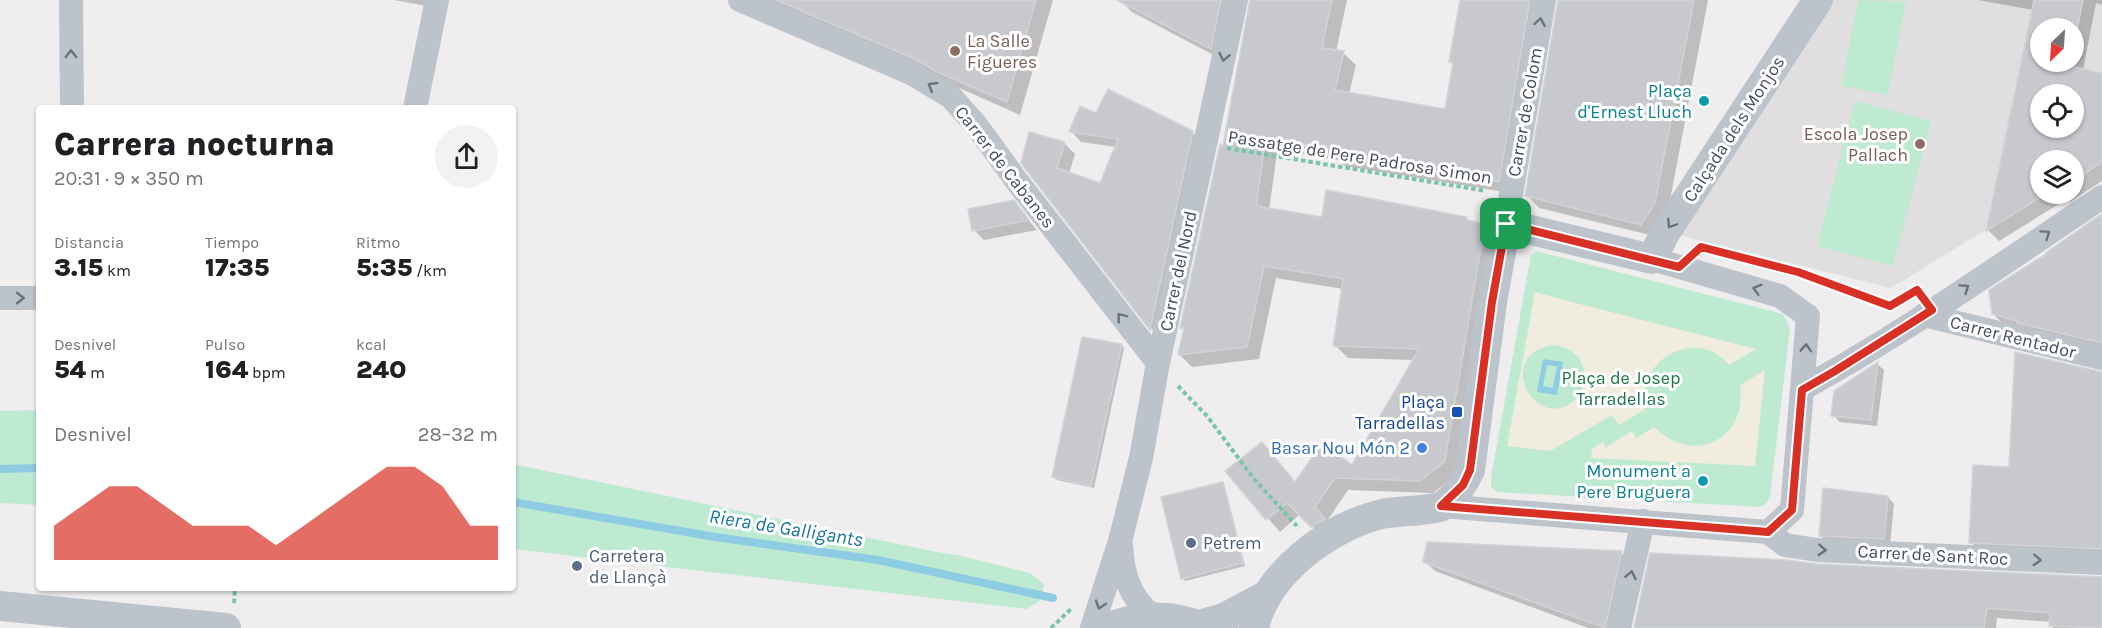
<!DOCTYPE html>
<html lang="es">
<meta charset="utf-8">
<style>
:root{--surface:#fff;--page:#f2f2f2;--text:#202124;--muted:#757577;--accent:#d93025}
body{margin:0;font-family:Karla,sans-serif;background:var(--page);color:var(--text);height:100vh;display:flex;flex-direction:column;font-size:22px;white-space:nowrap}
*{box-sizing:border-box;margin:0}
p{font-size:20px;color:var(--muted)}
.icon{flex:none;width:33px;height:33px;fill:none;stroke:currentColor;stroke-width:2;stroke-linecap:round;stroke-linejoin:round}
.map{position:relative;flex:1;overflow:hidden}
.panel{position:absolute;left:36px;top:105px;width:480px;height:486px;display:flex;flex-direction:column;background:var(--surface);border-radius:6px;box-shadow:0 2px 4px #0004}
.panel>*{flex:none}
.needle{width:39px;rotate:205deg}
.controls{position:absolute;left:2030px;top:18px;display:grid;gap:12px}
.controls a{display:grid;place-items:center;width:54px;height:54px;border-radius:50%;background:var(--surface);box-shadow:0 2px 4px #0004;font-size:30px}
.pin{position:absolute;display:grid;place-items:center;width:51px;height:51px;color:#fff;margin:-26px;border-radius:12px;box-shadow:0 3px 9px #0006}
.round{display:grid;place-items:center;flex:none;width:63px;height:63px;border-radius:32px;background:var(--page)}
.headline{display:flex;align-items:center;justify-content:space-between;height:102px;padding:0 18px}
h1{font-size:33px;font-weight:800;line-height:45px}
.metrics{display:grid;grid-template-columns:repeat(3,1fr);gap:9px;height:102px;padding:6px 18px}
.metrics div{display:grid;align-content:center}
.metrics b{font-size:26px;font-weight:800}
.metrics small{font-size:16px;font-weight:400}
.metrics p{font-size:16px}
.chart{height:168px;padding:12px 18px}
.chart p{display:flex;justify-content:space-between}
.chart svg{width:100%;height:108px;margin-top:6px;fill:var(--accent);opacity:.7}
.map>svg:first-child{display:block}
.education{fill:#e0dede;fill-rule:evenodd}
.green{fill:#beead2}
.sand{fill:#f0ecde;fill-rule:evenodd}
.water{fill:#8ecce4;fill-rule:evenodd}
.shadow{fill:#0003;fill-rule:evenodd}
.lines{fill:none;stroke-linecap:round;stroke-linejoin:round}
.stream{stroke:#8ecce4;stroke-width:8}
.building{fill:#c7c9cf;stroke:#d1d3d8;stroke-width:1.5;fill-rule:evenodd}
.path{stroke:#79c5a6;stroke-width:4;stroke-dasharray:4.5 3;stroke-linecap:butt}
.minor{stroke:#bcc3cb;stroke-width:24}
.tertiary{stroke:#bcc3cb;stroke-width:30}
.oneway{stroke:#6a727b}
.route-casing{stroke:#fff;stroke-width:12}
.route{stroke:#d93025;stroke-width:8}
.education-dot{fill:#8d6e63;stroke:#fff;stroke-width:2}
.culture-dot{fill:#0f9aa8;stroke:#fff;stroke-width:2}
.transit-dot{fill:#1a4fb4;stroke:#fff;stroke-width:2}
.shop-dot{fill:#3f7fe0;stroke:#fff;stroke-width:2}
.service-dot{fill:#5c6f8a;stroke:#fff;stroke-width:2}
.labels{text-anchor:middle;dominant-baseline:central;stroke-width:6;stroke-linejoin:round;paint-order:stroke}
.education-label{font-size:18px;fill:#785e54;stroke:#fff;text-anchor:start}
.culture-label{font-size:18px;fill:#0d838f;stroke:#fff;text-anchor:end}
.street-label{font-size:18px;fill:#474f59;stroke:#fff}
.park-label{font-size:18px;fill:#1e744f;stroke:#fff}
.transit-label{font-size:18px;fill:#164399;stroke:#fff;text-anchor:end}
.shop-label{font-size:18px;fill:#366cbe;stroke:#fff;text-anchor:end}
.service-label{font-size:18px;fill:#4e5e75;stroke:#fff;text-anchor:start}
.water-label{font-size:20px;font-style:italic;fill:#17759b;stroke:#fff}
</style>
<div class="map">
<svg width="2102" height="628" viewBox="0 0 2102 628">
<rect width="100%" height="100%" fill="#efeded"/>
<path class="education" d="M1830 0H2102V162L2073 181V160H2040L2039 197 1891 288 1679 235ZM2040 28H2073V62H2040ZM2040 94H2073V128H2040Z"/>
<path class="green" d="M1858 0 1906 2 1888 95 1841 86Z
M1855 101 1931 121 1893 266 1817 246Z
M1536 251 1783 314 1790 329 1770 497 1766 504 1760 507 1497 492 1491 486V477L1531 255Z
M39 410V505L0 503V411Z
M513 464 937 552 957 555 1030 573 1044 584 1041 600 1027 609 513 549Z"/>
<path class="sand" d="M1535 292 1560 299 1756 349 1729 365C1695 323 1628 365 1647 415L1644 410 1619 425 1612 415 1550 451 1507 446ZM1554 345C1569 347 1581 355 1584 370 1586 381 1583 392 1575 400 1535 435 1492 353 1554 345Z
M1765 370 1755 466 1591 458 1592 449 1603 442 1606 447 1632 431 1636 438 1654 427C1693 466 1748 440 1740 385Z"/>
<path class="water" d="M1543 359 1563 362 1557 395 1537 392ZM1547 365 1557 366 1553 388 1543 386Z"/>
<path class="shadow" d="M394 0H434L432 7Z
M761 0H1053L1020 115Z
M1120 0H1229L1223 60 1132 12Z
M1258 0H1347L1336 52 1343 53 1356 65 1349 94 1446 111 1454 65 1451 62 1461 0H1550L1511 193 1345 166 1338 160 1296 153 1295 157 1277 153 1269 210 1324 219 1466 218 1471 223 1484 225 1496 238 1457 474 1433 493 1348 490 1327 521 1325 539 1300 514 1280 532 1227 471 1262 444 1296 483 1352 467 1414 360 1348 358 1335 345 1343 289 1276 278 1259 359 1192 367 1180 355 1185 331 1182 328Z
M1559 0H1708L1667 216 1654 236 1539 208 1527 195Z
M1978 0H2102V5L2096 3 2083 70 2102 74V181L2070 202 2067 199 1999 241 1988 230 2033 10ZM2040 28H2073V62H2040ZM2040 94H2073V128H2040ZM2040 160H2073V194H2040Z
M1097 115 1192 132 1203 143 1161 339 1152 329 1023 163 1064 143 1075 154 1069 174 1100 185 1116 147 1081 142 1071 131Z
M1013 202 1037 230 984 240 974 230Z
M2102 216V350L2004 324 1993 314 2046 256 2045 255Z
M1121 345 1124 348 1094 488 1057 480 1054 477Z
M1877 364 1884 370 1877 426 1840 422 1833 415Z
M2102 373V558L1981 553 1971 542 2011 469Z
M1222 484 1225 487 1245 566 1185 581 1182 578Z
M1888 497 1894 504 1890 545 1827 542 1820 535Z
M1621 553 1631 563 1617 628H1588L1435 571 1425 561Z
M1816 566 2102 579V628H2053L2051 622 1997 618 1996 628H1635Z"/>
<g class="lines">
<path class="stream" d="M0 469 39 468
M513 502 715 537 878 560 1053 598"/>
</g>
<path class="building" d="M776 0H1036L1007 102 937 72 917 60Z
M1117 0H1221L1211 49 1159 22Z
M1250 0H1332L1322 48 1344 51 1335 90 1445 109 1453 63 1449 62 1460 0H1530L1499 182 1330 154 1331 149 1284 142 1283 145 1265 142 1256 206 1322 217 1326 190 1467 217V220L1485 224 1445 461 1420 481 1335 478 1315 507 1325 519 1311 527 1287 503 1266 520 1225 471 1262 442 1295 482 1322 443 1352 465 1419 349 1333 346 1343 279 1264 266 1247 347 1178 355 1184 328H1180L1220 144 1223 146Z
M1558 0H1694L1655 203 1641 225 1525 196Z
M2034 0H2083L2073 50V28H2040V62H2071L2070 66 2102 73V162L2073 181V160H2040V194H2046L1986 231ZM2040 94H2073V128H2040Z
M1108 89 1193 131 1150 330 1021 163 1029 132 1065 142 1057 168 1100 183 1118 139 1069 132 1080 106 1096 113Z
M1014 200 1029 220 972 231 968 209Z
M2102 214V343L2017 323V321L1992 314 1989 290 2046 254 2047 252Z
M1082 337 1122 344 1091 486 1052 477Z
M2015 352 2102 372V549L1969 543 1973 465 2009 467Z
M1878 362 1871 420 1831 416 1834 391Z
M1223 482 1243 563 1181 579 1161 497Z
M1823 488 1888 496 1884 539 1819 536Z
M1427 542 1622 551 1605 628 1423 562Z
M1650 553 1786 560 1816 564 2102 577V628L2049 626 2050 613 1987 608 1984 628H1634Z"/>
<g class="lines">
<path class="path" d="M1227 148 1486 191
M1777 266 1798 271 1892 305
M1178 386 1207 416 1254 479 1297 526
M234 603 235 588
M1051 628 1072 608"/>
<path class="minor" d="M71 0 72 108
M740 0 911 73 951 97 976 125 1016 180 1158 363
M415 108 437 0
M1506 224 1544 0
M0 298H39
M1924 315 2102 358
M1802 389C1906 332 2004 263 2102 197
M1441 506 1768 532 1792 510 1808 316 1780 296 1652 259
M1768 532 1785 545 1817 550 2102 563
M1121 545C1123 576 1129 596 1153 617
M1092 628 1120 541 1141 458 1158 363 1236 0
M1619 628 1643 521"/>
<path class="tertiary" d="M0 606 226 628
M1199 625 1224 618 1267 595
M1108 628C1139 614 1174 614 1205 628
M1254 628C1266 573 1330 526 1382 514 1396 511 1431 511 1442 506 1454 499 1464 482 1470 470L1492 302 1506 224 1652 259 1665 233 1818 0"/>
</g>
<defs><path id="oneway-chevron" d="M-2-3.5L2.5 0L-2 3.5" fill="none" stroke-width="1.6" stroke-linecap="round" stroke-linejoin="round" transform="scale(1.5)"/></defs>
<g class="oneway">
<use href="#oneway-chevron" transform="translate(1540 22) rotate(-80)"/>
<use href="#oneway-chevron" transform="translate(71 54) rotate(-91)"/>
<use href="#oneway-chevron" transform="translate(1224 57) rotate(102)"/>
<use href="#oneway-chevron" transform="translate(932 86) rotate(-149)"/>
<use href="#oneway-chevron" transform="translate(1671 224) rotate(123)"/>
<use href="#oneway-chevron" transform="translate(2046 234) rotate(-34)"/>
<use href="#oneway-chevron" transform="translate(1965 288) rotate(-34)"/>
<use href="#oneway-chevron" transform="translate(1757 289) rotate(-164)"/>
<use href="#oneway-chevron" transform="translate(20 298)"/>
<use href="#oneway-chevron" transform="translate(1121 317) rotate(-128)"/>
<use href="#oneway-chevron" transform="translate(1806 348) rotate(-86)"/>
<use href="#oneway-chevron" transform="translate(1822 550) rotate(4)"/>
<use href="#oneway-chevron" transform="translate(2037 560) rotate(3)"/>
<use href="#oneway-chevron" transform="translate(1631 575) rotate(-78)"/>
<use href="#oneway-chevron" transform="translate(1100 605) rotate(108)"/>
</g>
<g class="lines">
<g class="route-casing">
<path id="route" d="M1506 224 1679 267 1701 247 1798 272 1890 306 1917 290 1932 310 1835 371 1802 390 1792 510 1768 532 1441 506 1463 485 1470 470 1492 302Z"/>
</g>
<use href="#route" class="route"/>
</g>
<g class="education-dot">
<circle cx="955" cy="51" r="6"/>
<circle cx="1920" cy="144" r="6"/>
</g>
<g class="culture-dot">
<circle cx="1704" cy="101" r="6"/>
<circle cx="1703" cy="481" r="6"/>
</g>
<rect class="transit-dot" x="1451" y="406" width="12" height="12" rx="3"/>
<circle class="shop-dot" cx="1422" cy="448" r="6"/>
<g class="service-dot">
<circle cx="1191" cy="543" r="6"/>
<circle cx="577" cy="566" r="6"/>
</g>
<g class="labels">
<g class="education-label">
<text x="967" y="41">La Salle<tspan x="967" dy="21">Figueres</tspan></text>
<text x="1908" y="134" text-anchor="end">Escola Josep<tspan x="1908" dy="21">Pallach</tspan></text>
</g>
<g class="culture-label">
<text x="1692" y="91">Plaça<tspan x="1692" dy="21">d'Ernest Lluch</tspan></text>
<text x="1691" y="471">Monument a<tspan x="1691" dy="21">Pere Bruguera</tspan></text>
</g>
<g class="street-label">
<text transform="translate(1525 112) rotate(-80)">Carrer de Colom</text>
<text transform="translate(1734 129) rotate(-57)">Calçada dels Monjos</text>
<text transform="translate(1360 157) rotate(9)">Passatge de Pere Padrosa Simon</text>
<text transform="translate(1005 167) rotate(52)">Carrer de Cabanes</text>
<text transform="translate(1178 271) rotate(-78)">Carrer del Nord</text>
<text transform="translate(2013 337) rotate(14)">Carrer Rentador</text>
<text transform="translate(1933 555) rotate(3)">Carrer de Sant Roc</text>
</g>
<g class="park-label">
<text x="1621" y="378">Plaça de Josep<tspan x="1621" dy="21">Tarradellas</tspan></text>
</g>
<g class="transit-label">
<text x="1445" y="402">Plaça<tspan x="1445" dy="21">Tarradellas</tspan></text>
</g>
<g class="shop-label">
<text x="1410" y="448">Basar Nou Món 2</text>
</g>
<g class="service-label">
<text x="1203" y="543">Petrem</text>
<text x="589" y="556">Carretera<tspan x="589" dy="21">de Llançà</tspan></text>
</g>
<g class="water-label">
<text transform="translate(786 528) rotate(9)">Riera de Galligants</text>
</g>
</g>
</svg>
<div class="controls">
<a><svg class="needle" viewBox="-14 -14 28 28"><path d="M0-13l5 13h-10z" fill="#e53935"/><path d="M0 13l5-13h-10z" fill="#757577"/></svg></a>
<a><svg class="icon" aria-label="locate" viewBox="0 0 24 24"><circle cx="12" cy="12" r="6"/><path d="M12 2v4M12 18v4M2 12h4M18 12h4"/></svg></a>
<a><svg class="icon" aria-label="layers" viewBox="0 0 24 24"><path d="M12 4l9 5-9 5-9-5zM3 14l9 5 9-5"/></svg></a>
</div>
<div class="pin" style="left:1506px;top:224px;background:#1e9e55"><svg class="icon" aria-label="arrive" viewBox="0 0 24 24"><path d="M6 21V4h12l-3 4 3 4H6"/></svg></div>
<section class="panel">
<div class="headline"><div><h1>Carrera nocturna</h1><p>20:31 · 9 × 350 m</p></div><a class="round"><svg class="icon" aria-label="share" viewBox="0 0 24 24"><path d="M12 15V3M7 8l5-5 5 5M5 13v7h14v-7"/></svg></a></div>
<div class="metrics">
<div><p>Distancia</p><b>3.15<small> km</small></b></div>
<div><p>Tiempo</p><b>17:35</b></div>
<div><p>Ritmo</p><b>5:35<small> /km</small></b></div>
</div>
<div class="metrics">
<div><p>Desnivel</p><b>54<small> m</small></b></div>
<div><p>Pulso</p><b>164<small> bpm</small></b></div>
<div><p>kcal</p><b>240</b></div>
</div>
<div class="chart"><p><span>Desnivel</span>28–32 m</p>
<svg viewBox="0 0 160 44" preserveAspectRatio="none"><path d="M0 44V30L10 22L20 14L30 14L40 22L50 30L60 30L70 30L80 38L90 30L100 22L110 14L120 6L130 6L140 14L150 30L160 30V44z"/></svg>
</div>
</section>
</div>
